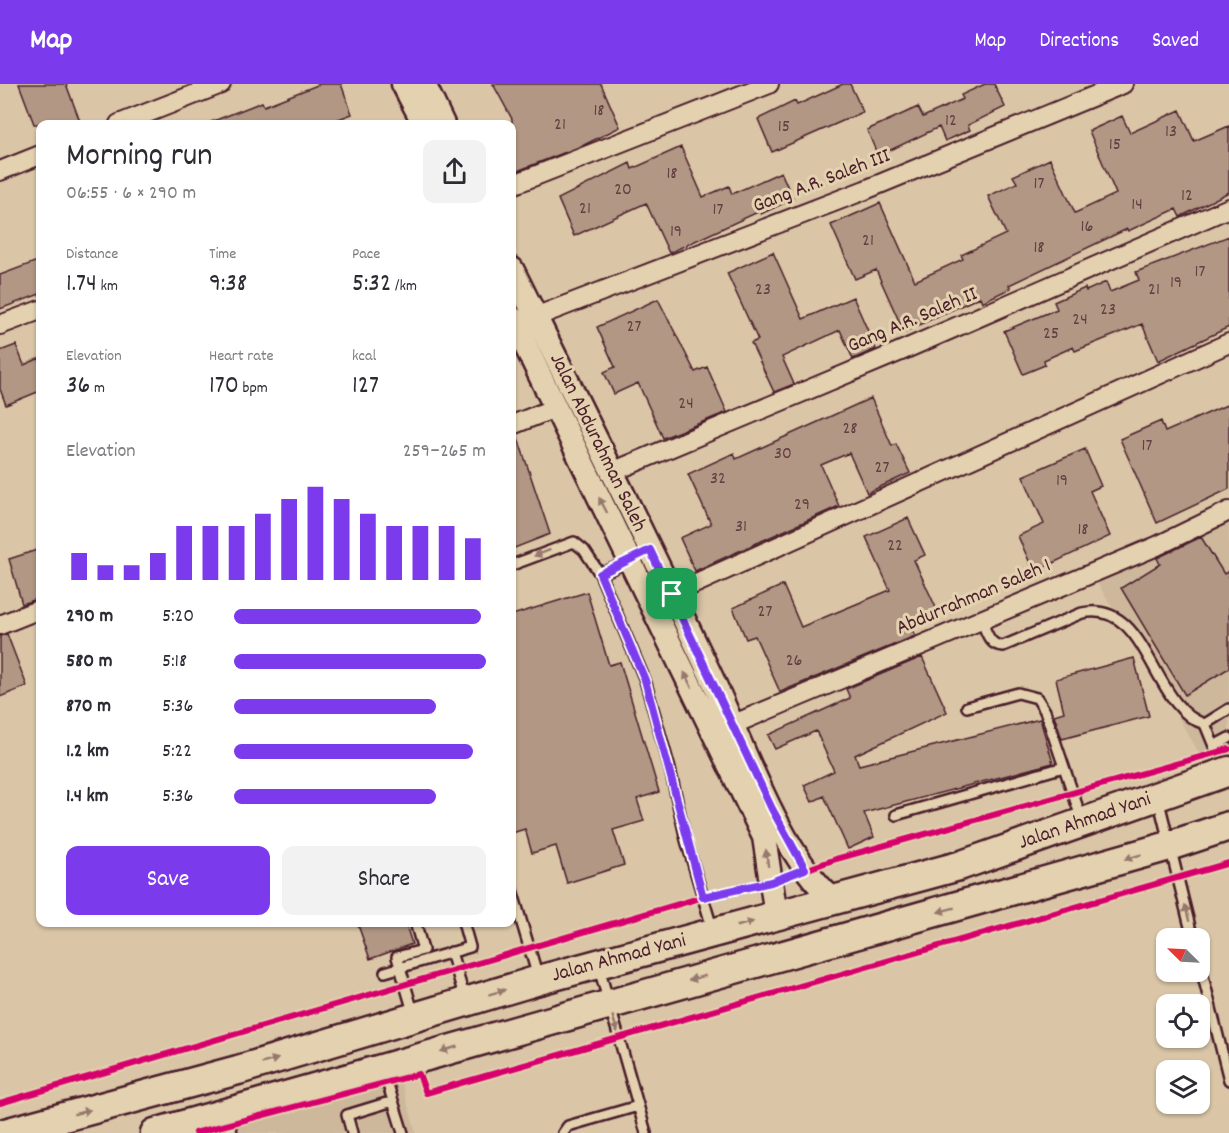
<!DOCTYPE html>
<meta charset="utf-8">
<style>
:root{--surface:#fff;--page:#f2f2f3;--text:#2b2b33;--muted:#7c7c81;--accent:#7c3aed}
body{margin:0;font-family:Dekko,sans-serif;background:var(--page);color:var(--text);height:100vh;display:flex;flex-direction:column;font-size:22px;white-space:nowrap}
*{box-sizing:border-box;margin:0}
p{font-size:20px;color:var(--muted)}
.icon{flex:none;width:33px;height:33px;fill:none;stroke:currentColor;stroke-width:2;stroke-linecap:round;stroke-linejoin:round}
.map{position:relative;flex:1;overflow:hidden}
.drawer{position:absolute;left:36px;top:36px;width:480px;height:807px;display:flex;flex-direction:column;background:var(--surface);border-radius:12px;box-shadow:0 2px 4px #0004}
.drawer>*{flex:none}
.needle{width:39px;rotate:294deg}
.controls{position:absolute;left:1156px;top:844px;display:grid;gap:12px}
.controls a{display:grid;place-items:center;width:54px;height:54px;border-radius:12px;background:var(--surface);box-shadow:0 2px 4px #0004;font-size:30px}
.pin{position:absolute;display:grid;place-items:center;width:51px;height:51px;color:#fff;margin:-26px;border-radius:12px;box-shadow:0 3px 9px #0006}
.round{display:grid;place-items:center;flex:none;width:63px;height:63px;border-radius:12px;background:var(--page)}
.headline{display:flex;align-items:center;justify-content:space-between;height:102px;padding:0 30px}
h1{font-size:33px;font-weight:600;line-height:45px}
.figures{display:grid;grid-template-columns:repeat(3,1fr);gap:9px;height:102px;padding:6px 30px}
.figures div{display:grid;align-content:center}
.figures b{font-size:26px;font-weight:600}
.figures small{font-size:16px;font-weight:400}
.figures p{font-size:16px}
.chart{height:168px;padding:12px 30px}
.chart p{display:flex;justify-content:space-between}
.chart svg{width:100%;height:108px;margin-top:6px;stroke:var(--accent);stroke-width:6}
.button{display:flex;gap:12px;margin-top:auto;padding:12px 30px}
.button a{flex:1;height:69px;border-radius:12px;background:var(--accent);color:#fff;font-size:24px;font-weight:600;line-height:69px;text-align:center}
.button a+a{background:var(--page);color:var(--text)}
ul{padding:0 30px;list-style:none;font-size:20px}
li{display:grid;grid-template-columns:96px 72px 1fr;align-items:center;height:45px}
li i{height:15px;border-radius:8px;background:var(--accent)}
header{display:flex;align-items:center;gap:36px;box-sizing:border-box;height:84px;padding:0 30px;background:var(--accent);color:#fff}
header strong{font-size:28px}
nav{display:flex;gap:33px;margin-inline-start:auto;font-size:21px}
.map>svg:first-child{display:block}
.built{fill:#ceb89c}
.building{fill:#b19784;stroke:#4a1f2b;stroke-width:1.5}
.lines{fill:none;stroke-linecap:round;stroke-linejoin:round}
.service-casing{stroke:#4a1f2b;stroke-width:14}
.minor-casing{stroke:#4a1f2b;stroke-width:22}
.tertiary-casing{stroke:#4a1f2b;stroke-width:27}
.trunk-casing{stroke:#4a1f2b;stroke-width:33}
.path{stroke:#4a1f2b;stroke-width:4;stroke-dasharray:1.5 4.5;stroke-linecap:butt}
.service{stroke:#e3d1af;stroke-width:9}
.minor{stroke:#e3d1af;stroke-width:18}
.tertiary{stroke:#e3d1af;stroke-width:22}
.trunk{stroke:#e3d1af;stroke-width:28}
.cycleway-casing{stroke:#e3d1af;stroke-width:10}
.cycleway{stroke:#d6006c;stroke-width:6}
.oneway{fill:#96786d}
.route-casing{stroke:#fff;stroke-width:12}
.route{stroke:#7c3aed;stroke-width:8}
.labels{text-anchor:middle;dominant-baseline:central;stroke-width:6;stroke-linejoin:round;paint-order:stroke}
.number-label{font-size:18px;fill:#643d41}
.street-label{font-size:21px;fill:#4a1f2b;stroke:#e3d1af}
</style>
<header>
<strong>Map</strong>
<nav><a>Map</a><a>Directions</a><a>Saved</a></nav>
</header>
<div class="map">
<svg width="1229" height="1049" viewBox="0 0 1229 1049">
<rect width="100%" height="100%" fill="#dac6a7"/>
<filter id="ink" filterUnits="userSpaceOnUse"><feTurbulence type="fractalNoise" baseFrequency=".0167" numOctaves="2"/><feDisplacementMap in="SourceGraphic" scale="12" xChannelSelector="R" yChannelSelector="G"/><feConvolveMatrix kernelMatrix="1 2 1 2 8 2 1 2 1" color-interpolation-filters="sRGB"/></filter>
<g filter="url(#ink)">
<path class="built" d="M1229 432V680L1210 687 1092 490Z
M402 1000 416 1049H208Z"/>
<path class="building" d="M19 0H66L81 40H34Z
M320 0H341L352 30 325 40H206L262 18 264 22Z
M493 0H601L620 43 584 61 512 89V35Z
M843 0H850L863 28 772 68 758 35 795 17 797 21Z
M985 0H994L1005 23 968 41 970 46 945 57 939 43 878 72 867 46 918 23 923 33 963 15 961 11Z
M1180 26 1194 57 1229 42V108L1180 133 1176 125 1128 147 1127 145 1009 201 1011 204 982 218 980 213 904 248 876 186 855 195 831 141 880 119 915 197 963 175 961 171 1006 150 988 112 1017 99 1013 92 1050 75 1075 129 1116 110 1089 47 1122 32 1130 49Z
M681 63 703 113 729 102 732 110 781 88 793 115 761 130 760 127 669 169 646 119 574 152 558 115 630 79 632 85Z
M1229 152V243L1158 277 1142 240 1075 267 1073 263 1044 276 1045 281 1023 290 1004 247 1057 225 1054 218 1085 204 1086 207 1106 198 1110 208 1139 196 1136 188Z
M773 168 803 235 853 213 876 265 853 275 840 246 782 273 794 300 774 308 751 259 758 256 727 189Z
M40 176V210L0 225V191Z
M658 215 695 288 707 283 727 328 663 354 638 299 614 310 604 288 615 283 597 243Z
M16 261 24 281 40 274V307L6 321 0 305V267Z
M871 314 892 362 896 360 910 389 867 409 849 369 821 381 839 422 695 487 680 454 711 440 688 390 734 369 736 375Z
M1229 320V405L1157 439 1120 355 1161 337 1165 348Z
M517 351 550 450 512 465V352Z
M1085 365 1101 402 1090 407 1110 452 1034 488 1018 452 1044 440 1023 392Z
M908 434 925 471 914 476 938 528 910 540 915 552 780 608 755 552 746 555 733 524 783 501 801 543 890 506 866 453Z
M1201 453 1224 490 1229 487V584L1185 611 1121 504 1160 480 1157 474Z
M40 465V514L22 520 9 475Z
M587 508 609 581 620 578 659 708 637 715 644 737 613 746 624 781 567 799 556 762 532 769 525 745 512 749V531Z
M7 550 27 602 0 613V552Z
M922 573 947 628 855 671 859 681 1040 635 1053 679 864 729 874 753 848 765 824 712 812 718 804 701 834 687 816 647 775 665 768 651 850 614 846 605Z
M1134 574 1149 632 1062 655 1054 631 1064 628 1056 595Z
M357 838H405L412 860 370 875Z"/>
<g class="lines">
<g class="service-casing">
<path id="service" d="M512 481 574 458 584 466 600 490 645 596 670 685 686 756 713 847
M600 490 630 477
M981 535C986 547 989 562 1003 562L1082 529C1149 514 1152 626 1205 640
M967 623 1018 609 1037 614 1045 627 1082 736
M1229 625 1205 640 1214 662 1229 654
M1158 714 1193 855
M896 731 1064 683
M512 806 538 893
M451 868 465 915
M1200 880 1229 996
M599 884 646 1049
M385 888 470 863 463 838
M414 931 397 873 423 866 415 838
M384 988 403 1049
M226 1031 232 1049
M352 1049 347 1031 393 1017
M563 1049 568 1042 638 1022"/>
</g>
<g class="minor-casing">
<path id="minor" d="M119 40 221 0
M0 87 40 71
M512 101 769 0
M535 233 865 106 1123 0
M0 241 40 226
M512 341 555 324
M612 388 901 267 1229 124
M672 510 1229 259
M0 541 40 525
M734 640 1157 462 1229 427"/>
</g>
<g class="tertiary-casing">
<path id="tertiary" d="M403 0 424 40
M424 0 443 40
M512 185C579 320 646 454 710 590 741 655 780 772 834 816
M512 234 764 753 776 831"/>
</g>
<g class="trunk-casing">
<path id="trunk" d="M5 1049 238 986 539 896 959 782 1229 687
M155 1049 1169 762 1229 742"/>
</g>
<path class="path" d="M1084 705 1163 683
M827 778 1059 712
M1189 790 1229 779
M715 810 752 803
M542 859 690 817
M467 881 517 866
M418 896 442 889
M630 950 1165 797
M422 997 426 1009 608 956
M0 1019 394 903"/>
<use href="#service" class="service"/>
<use href="#minor" class="minor"/>
<use href="#tertiary" class="tertiary"/>
<use href="#trunk" class="trunk"/>
<g class="cycleway-casing">
<path id="cycleway" d="M0 1019 703 813 771 798 836 775 1229 665
M195 1049 419 990 426 1009 1229 779"/>
</g>
<use href="#cycleway" class="cycleway"/>
</g>
<defs><path id="oneway-solid" d="M-6-.8H1V-3.2L6.5 0L1 3.2V.8H-6Z" transform="scale(1.5)"/></defs>
<g class="oneway">
<use href="#oneway-solid" transform="translate(603 421) rotate(-118)"/>
<use href="#oneway-solid" transform="translate(542 469) rotate(159)"/>
<use href="#oneway-solid" transform="translate(688 596) rotate(-116)"/>
<use href="#oneway-solid" transform="translate(1133 773) rotate(164)"/>
<use href="#oneway-solid" transform="translate(767 774) rotate(-98)"/>
<use href="#oneway-solid" transform="translate(946 826) rotate(165)"/>
<use href="#oneway-solid" transform="translate(1187 829) rotate(-105)"/>
<use href="#oneway-solid" transform="translate(745 840) rotate(-16)"/>
<use href="#oneway-solid" transform="translate(697 894) rotate(165)"/>
<use href="#oneway-solid" transform="translate(497 908) rotate(-17)"/>
<use href="#oneway-solid" transform="translate(615 940) rotate(73)"/>
<use href="#oneway-solid" transform="translate(449 965) rotate(164)"/>
<use href="#oneway-solid" transform="translate(270 977) rotate(-17)"/>
<use href="#oneway-solid" transform="translate(82 1028) rotate(-15)"/>
</g>
</g>
<g class="lines" filter="url(#ink)">
<g class="route-casing">
<path id="route" d="M650 466 772 725 805 785 771 798 703 813 645 596 600 490Z"/>
</g>
<use href="#route" class="route"/>
</g>
<g class="labels">
<g class="number-label">
<text x="599" y="27">18</text>
<text x="951" y="37">12</text>
<text x="560" y="41">21</text>
<text x="784" y="43">15</text>
<text x="1171" y="48">13</text>
<text x="1115" y="61">15</text>
<text x="672" y="90">18</text>
<text x="1039" y="100">17</text>
<text x="623" y="106">20</text>
<text x="1187" y="112">12</text>
<text x="1137" y="121">14</text>
<text x="585" y="125">21</text>
<text x="718" y="126">17</text>
<text x="1087" y="143">16</text>
<text x="676" y="148">19</text>
<text x="868" y="157">21</text>
<text x="1039" y="164">18</text>
<text x="1200" y="188">17</text>
<text x="1176" y="199">19</text>
<text x="763" y="206">23</text>
<text x="1154" y="206">21</text>
<text x="1108" y="226">23</text>
<text x="1080" y="236">24</text>
<text x="634" y="243">27</text>
<text x="1051" y="250">25</text>
<text x="686" y="320">24</text>
<text x="850" y="345">28</text>
<text x="1147" y="362">17</text>
<text x="783" y="370">30</text>
<text x="882" y="384">27</text>
<text x="718" y="395">32</text>
<text x="1062" y="397">19</text>
<text x="802" y="421">29</text>
<text x="741" y="443">31</text>
<text x="1083" y="446">18</text>
<text x="895" y="462">22</text>
<text x="765" y="528">27</text>
<text x="794" y="577">26</text>
</g>
<g class="street-label">
<text transform="translate(822 98) rotate(-21)">Gang A.R. Saleh III</text>
<text transform="translate(913 237) rotate(-23)">Gang A.R. Saleh II</text>
<text transform="translate(597 359) rotate(64)">Jalan Abdurahman Saleh</text>
<text transform="translate(974 514) rotate(-23)">Abdurrahman Saleh 1</text>
<text transform="translate(1085 738) rotate(-19)">Jalan Ahmad Yani</text>
<text transform="translate(619 875) rotate(-15)">Jalan Ahmad Yani</text>
</g>
</g>
</svg>
<div class="controls">
<a><svg class="needle" viewBox="-14 -14 28 28"><path d="M0-13l5 13h-10z" fill="#e53935"/><path d="M0 13l5-13h-10z" fill="#7c7c81"/></svg></a>
<a><svg class="icon" aria-label="locate" viewBox="0 0 24 24"><circle cx="12" cy="12" r="6"/><path d="M12 2v4M12 18v4M2 12h4M18 12h4"/></svg></a>
<a><svg class="icon" aria-label="layers" viewBox="0 0 24 24"><path d="M12 4l9 5-9 5-9-5zM3 14l9 5 9-5"/></svg></a>
</div>
<div class="pin" style="left:672px;top:510px;background:#1e9e55"><svg class="icon" aria-label="arrive" viewBox="0 0 24 24"><path d="M6 21V4h12l-3 4 3 4H6"/></svg></div>
<section class="drawer">
<div class="headline"><div><h1>Morning run</h1><p>06:55 · 6 × 290 m</p></div><a class="round"><svg class="icon" aria-label="share" viewBox="0 0 24 24"><path d="M12 15V3M7 8l5-5 5 5M5 13v7h14v-7"/></svg></a></div>
<div class="figures">
<div><p>Distance</p><b>1.74<small> km</small></b></div>
<div><p>Time</p><b>9:38</b></div>
<div><p>Pace</p><b>5:32<small> /km</small></b></div>
</div>
<div class="figures">
<div><p>Elevation</p><b>36<small> m</small></b></div>
<div><p>Heart rate</p><b>170<small> bpm</small></b></div>
<div><p>kcal</p><b>127</b></div>
</div>
<div class="chart"><p><span>Elevation</span>259–265 m</p>
<svg viewBox="0 0 160 44" preserveAspectRatio="none"><path d="M5 44V33M15 44V38M25 44V38M35 44V33M45 44V22M55 44V22M65 44V22M75 44V17M85 44V11M95 44V6M105 44V11M115 44V17M125 44V22M135 44V22M145 44V22M155 44V27"/></svg>
</div>
<ul>
<li><b>290 m</b>5:20<i style="width:98%"></i></li>
<li><b>580 m</b>5:18<i style="width:100%"></i></li>
<li><b>870 m</b>5:36<i style="width:80%"></i></li>
<li><b>1.2 km</b>5:22<i style="width:95%"></i></li>
<li><b>1.4 km</b>5:36<i style="width:80%"></i></li>
</ul>
<div class="button"><a>Save</a><a>Share</a></div>
</section>
</div>
